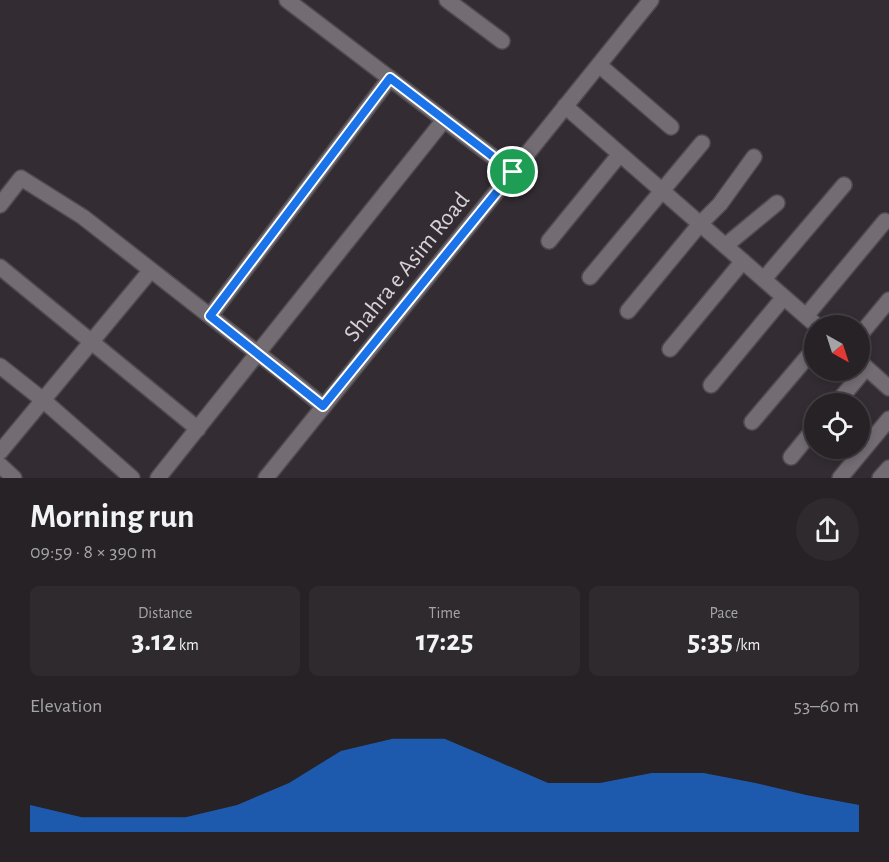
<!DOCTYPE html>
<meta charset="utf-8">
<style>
:root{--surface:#262226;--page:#2e2a2e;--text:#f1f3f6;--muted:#a4a4a7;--line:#423f43;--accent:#1a73e8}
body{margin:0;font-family:"Alegreya Sans",sans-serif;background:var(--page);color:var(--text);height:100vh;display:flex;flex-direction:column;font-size:22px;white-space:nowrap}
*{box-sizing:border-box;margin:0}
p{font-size:20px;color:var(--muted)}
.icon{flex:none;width:33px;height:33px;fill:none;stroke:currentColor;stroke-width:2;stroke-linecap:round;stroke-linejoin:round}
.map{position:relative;height:478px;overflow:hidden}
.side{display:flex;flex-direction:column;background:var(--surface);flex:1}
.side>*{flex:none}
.needle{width:39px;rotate:141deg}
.tools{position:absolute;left:804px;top:315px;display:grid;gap:12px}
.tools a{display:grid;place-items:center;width:66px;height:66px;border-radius:50%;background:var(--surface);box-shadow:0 3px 9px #0003,0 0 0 2px var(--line);font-size:30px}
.pin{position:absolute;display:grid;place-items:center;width:51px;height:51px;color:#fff;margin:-26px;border:3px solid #fff;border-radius:50%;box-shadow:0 2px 6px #0007}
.round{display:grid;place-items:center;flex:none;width:63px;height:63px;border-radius:32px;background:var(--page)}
.overview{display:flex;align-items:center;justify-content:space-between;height:102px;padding:0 30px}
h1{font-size:33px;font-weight:600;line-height:45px}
.metrics{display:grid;grid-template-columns:repeat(3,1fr);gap:9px;height:102px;padding:6px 30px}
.metrics div{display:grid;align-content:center;border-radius:9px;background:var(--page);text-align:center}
.metrics b{font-size:30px;font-weight:600}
.metrics small{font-size:16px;font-weight:400}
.metrics p{font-size:16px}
.chart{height:168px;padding:12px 30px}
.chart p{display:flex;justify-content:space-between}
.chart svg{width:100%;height:108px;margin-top:6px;fill:var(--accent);opacity:.7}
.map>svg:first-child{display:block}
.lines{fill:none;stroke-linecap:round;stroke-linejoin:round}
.street-casing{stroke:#4f4a4e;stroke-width:18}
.secondary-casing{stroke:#4f4a4e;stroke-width:18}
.street{stroke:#736c73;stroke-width:15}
.secondary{stroke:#736c73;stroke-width:15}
.route-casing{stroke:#fff;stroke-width:12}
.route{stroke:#1a73e8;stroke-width:8}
.labels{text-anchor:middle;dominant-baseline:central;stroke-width:4.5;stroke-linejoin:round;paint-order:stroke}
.street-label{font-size:24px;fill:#d5d1d4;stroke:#332d33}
</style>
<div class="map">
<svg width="889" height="478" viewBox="0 0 889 478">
<rect width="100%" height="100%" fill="#332d33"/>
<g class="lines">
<g class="street-casing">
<path id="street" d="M287 0 513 172
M447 0 502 41
M599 65 671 127
M565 106 817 326
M0 205 21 178 83 217 283 373 323 406
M549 241 620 154
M725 246 777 203
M0 267 198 429
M590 277 702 143
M764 279 844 185
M628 311 700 224 720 204 754 157
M210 316 390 78
M806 316 885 221
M860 335 889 300
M670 349 743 261
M860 362 889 388
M0 366 43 400 132 478
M711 385 784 297
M836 404 866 368
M752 422 814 349
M0 452 151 270
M791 457 814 429
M0 465 14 478
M158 478 444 120
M840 478 889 419
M880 478 889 468"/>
</g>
<g class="secondary-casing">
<path id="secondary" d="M266 478 651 0"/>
</g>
<use href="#street" class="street"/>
<use href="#secondary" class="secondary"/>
</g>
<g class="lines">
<g class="route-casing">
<path id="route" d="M390 78 513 172 323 406 210 316Z"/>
</g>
<use href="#route" class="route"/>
</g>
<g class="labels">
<g class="street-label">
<text transform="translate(407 267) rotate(-51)">Shahra e Asim Road</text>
</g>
</g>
</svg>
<div class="tools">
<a><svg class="needle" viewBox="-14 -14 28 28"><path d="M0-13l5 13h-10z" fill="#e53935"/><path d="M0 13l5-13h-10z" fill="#a4a4a7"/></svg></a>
<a><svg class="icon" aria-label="locate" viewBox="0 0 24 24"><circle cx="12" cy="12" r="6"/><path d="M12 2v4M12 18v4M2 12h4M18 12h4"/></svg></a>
</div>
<div class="pin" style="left:513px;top:172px;background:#1e9e55"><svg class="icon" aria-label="arrive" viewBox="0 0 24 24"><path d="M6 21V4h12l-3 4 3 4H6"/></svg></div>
</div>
<section class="side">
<div class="overview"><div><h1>Morning run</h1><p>09:59 · 8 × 390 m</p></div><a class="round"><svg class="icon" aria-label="share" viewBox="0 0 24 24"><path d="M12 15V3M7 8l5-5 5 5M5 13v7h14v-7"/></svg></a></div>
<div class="metrics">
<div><p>Distance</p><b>3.12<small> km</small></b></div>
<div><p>Time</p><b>17:25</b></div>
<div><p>Pace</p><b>5:35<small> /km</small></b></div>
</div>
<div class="chart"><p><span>Elevation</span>53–60 m</p>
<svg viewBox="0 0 160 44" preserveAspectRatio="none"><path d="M0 44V33L10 38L20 38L30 38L40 33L50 24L60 11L70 6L80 6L90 15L100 24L110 24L120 20L130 20L140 24L150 29L160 33V44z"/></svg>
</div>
</section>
